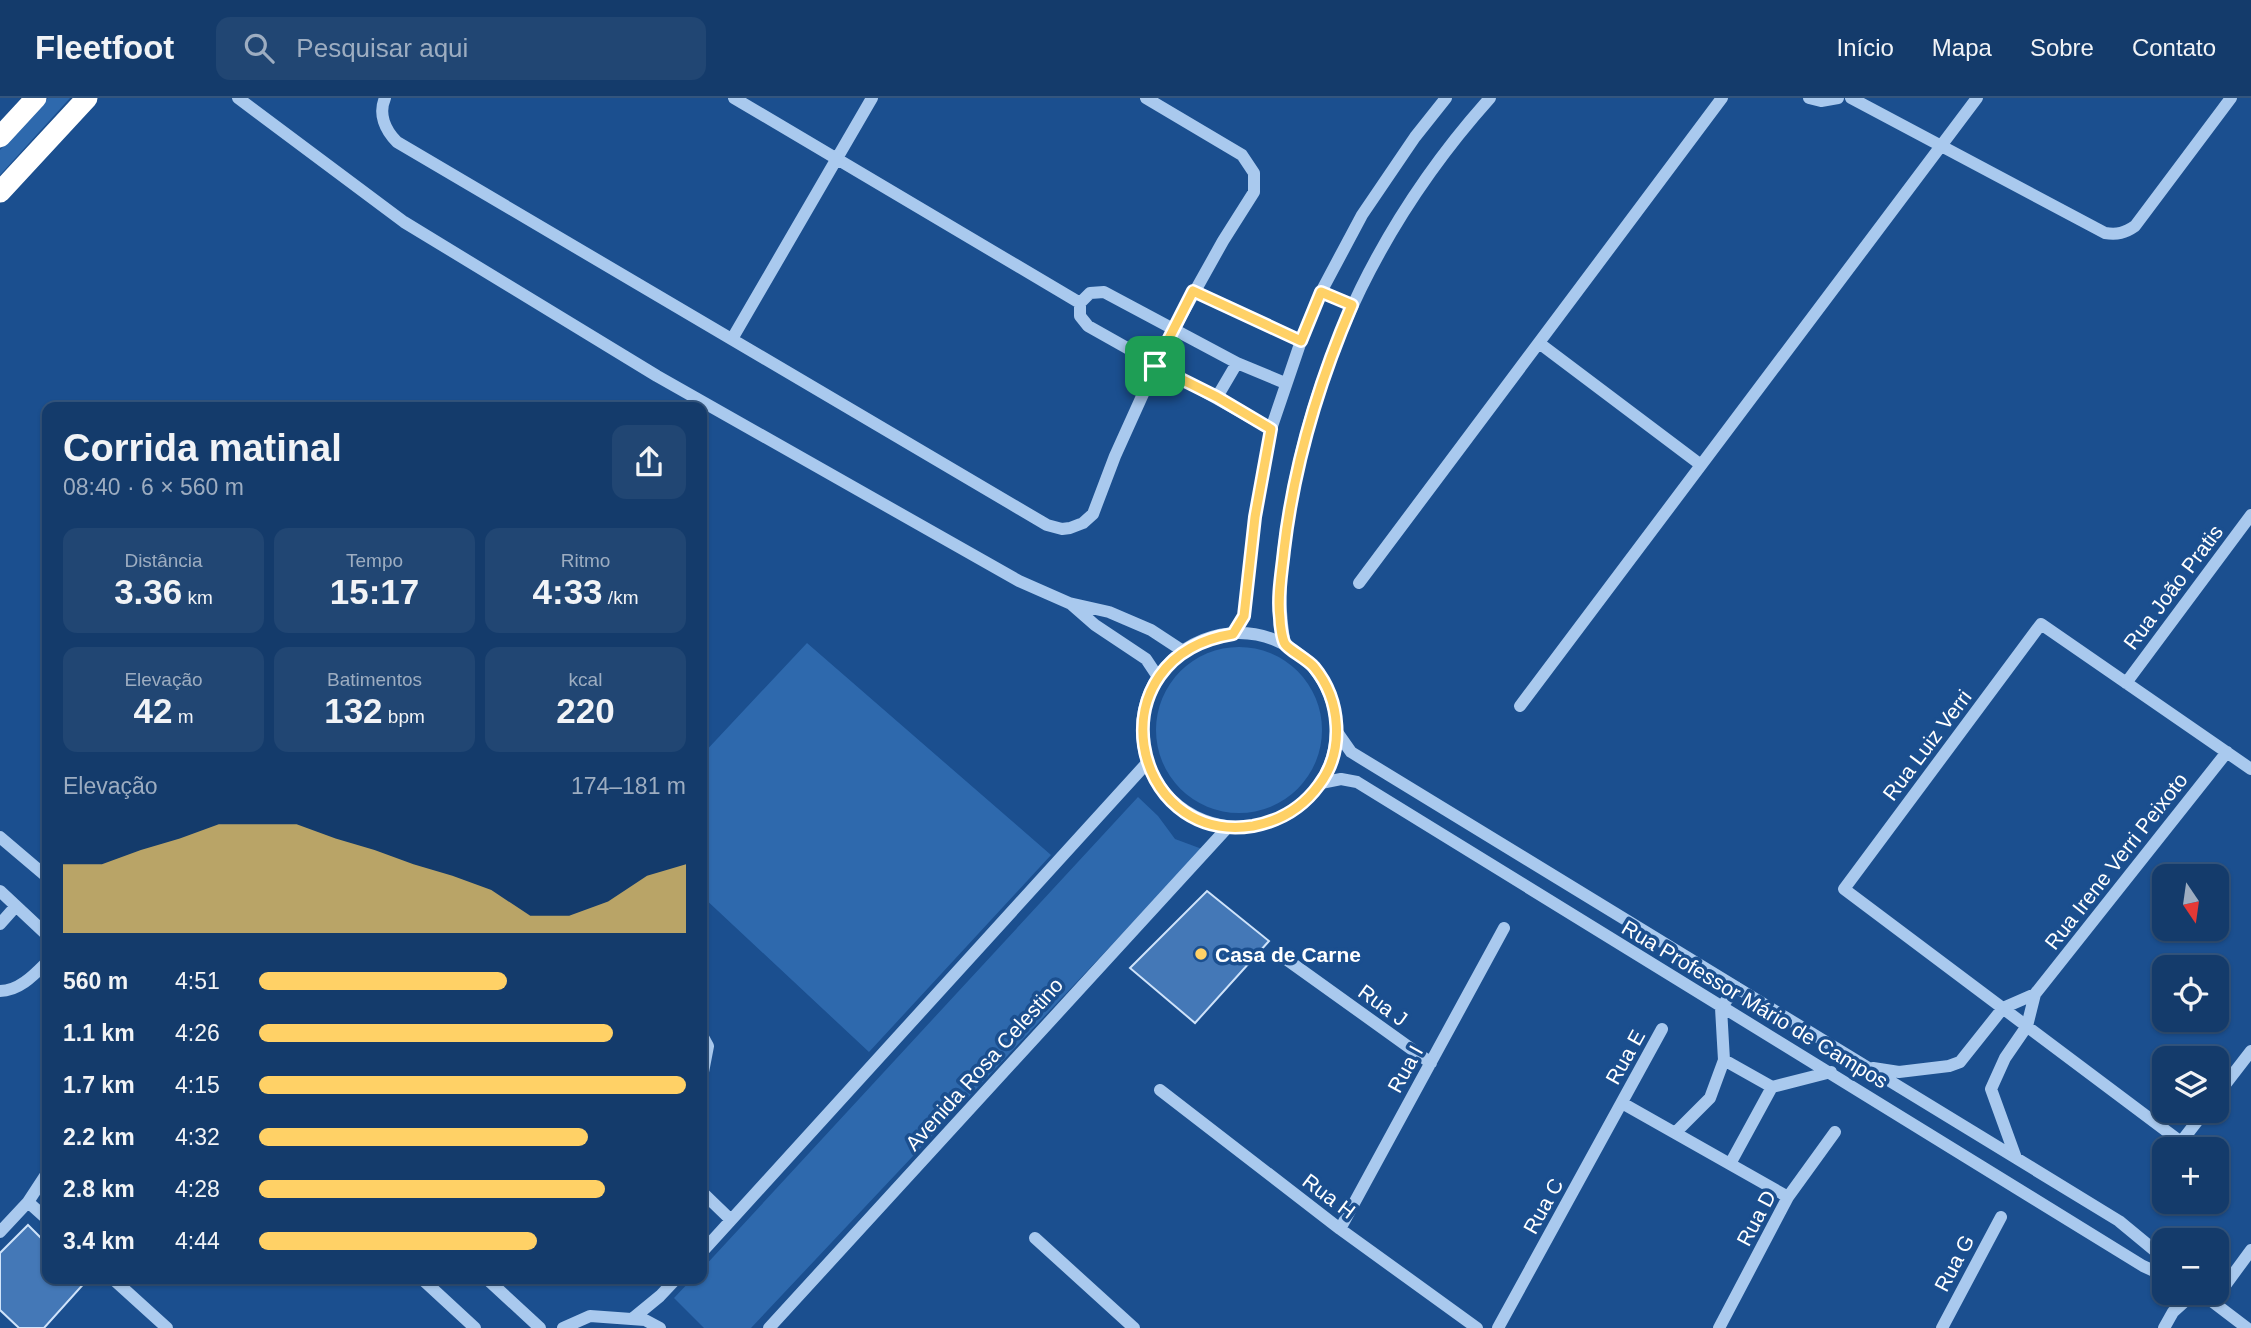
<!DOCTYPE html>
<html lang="pt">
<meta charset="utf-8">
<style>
:root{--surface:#143b6b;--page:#214673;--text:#f1f3f6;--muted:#9dadc1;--line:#33557e;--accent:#ffd166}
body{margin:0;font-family:Helvetica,sans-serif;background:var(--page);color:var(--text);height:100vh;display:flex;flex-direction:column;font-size:26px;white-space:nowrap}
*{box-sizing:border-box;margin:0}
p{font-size:23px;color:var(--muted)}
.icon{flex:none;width:38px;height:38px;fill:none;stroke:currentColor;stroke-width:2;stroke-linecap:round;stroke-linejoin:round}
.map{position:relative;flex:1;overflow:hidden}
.sheet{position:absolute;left:42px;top:304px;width:665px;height:882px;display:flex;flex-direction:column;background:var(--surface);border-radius:14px;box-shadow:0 2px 5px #0004,0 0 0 2px var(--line)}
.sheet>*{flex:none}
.needle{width:46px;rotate:167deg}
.buttons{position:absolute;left:2152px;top:766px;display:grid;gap:14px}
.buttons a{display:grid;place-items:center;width:77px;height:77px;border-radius:14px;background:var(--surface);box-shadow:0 2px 5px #0004,0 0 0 2px var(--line);font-size:35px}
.pin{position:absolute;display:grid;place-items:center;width:60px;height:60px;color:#fff;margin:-30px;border-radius:14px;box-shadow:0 4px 10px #0006}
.round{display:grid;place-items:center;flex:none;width:74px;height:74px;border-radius:14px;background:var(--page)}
.overview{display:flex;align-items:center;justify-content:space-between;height:119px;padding:0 21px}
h1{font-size:38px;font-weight:700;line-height:52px}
.figures{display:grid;grid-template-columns:repeat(3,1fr);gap:10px;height:119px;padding:7px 21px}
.figures div{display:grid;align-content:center;border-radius:14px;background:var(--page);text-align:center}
.figures b{font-size:35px;font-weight:700}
.figures small{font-size:19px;font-weight:400}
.figures p{font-size:19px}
.chart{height:196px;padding:14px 21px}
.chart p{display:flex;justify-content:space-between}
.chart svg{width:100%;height:126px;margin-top:7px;fill:var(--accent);opacity:.7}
ul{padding:0 21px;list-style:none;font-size:23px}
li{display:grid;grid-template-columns:112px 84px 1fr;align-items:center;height:52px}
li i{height:18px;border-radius:9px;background:var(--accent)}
header{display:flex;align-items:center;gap:42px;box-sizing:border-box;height:98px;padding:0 35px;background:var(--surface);border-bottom:2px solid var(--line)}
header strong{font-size:33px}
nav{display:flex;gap:38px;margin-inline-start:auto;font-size:24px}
.search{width:490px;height:63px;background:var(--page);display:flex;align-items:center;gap:18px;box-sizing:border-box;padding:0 24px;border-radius:14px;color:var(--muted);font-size:26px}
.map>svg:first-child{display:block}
.green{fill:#2e69ad}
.building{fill:#4478b7;stroke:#cfe3fa;stroke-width:2}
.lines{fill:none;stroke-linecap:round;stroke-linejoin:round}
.minor{stroke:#a9c9ee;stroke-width:12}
.highway{stroke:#fff;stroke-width:21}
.route-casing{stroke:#fff;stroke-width:14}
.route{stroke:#ffd166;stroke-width:9}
.poi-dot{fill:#ffd166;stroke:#1b4f8f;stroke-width:2.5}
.labels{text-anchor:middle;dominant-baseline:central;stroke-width:7;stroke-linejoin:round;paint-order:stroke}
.street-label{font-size:21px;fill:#fff;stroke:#1b4f8f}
.poi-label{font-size:21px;font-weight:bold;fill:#fff;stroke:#1b4f8f;text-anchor:start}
</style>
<header>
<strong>Fleetfoot</strong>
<div class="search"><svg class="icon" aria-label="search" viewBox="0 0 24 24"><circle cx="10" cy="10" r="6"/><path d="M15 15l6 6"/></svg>Pesquisar aqui</div>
<nav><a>Início</a><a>Mapa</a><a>Sobre</a><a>Contato</a></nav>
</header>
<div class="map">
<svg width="2251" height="1230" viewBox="0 0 2251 1230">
<rect width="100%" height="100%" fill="#1b4f8f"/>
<path class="green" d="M48 0H70L0 77V52Z
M807 545 1051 757 869 954 702 798V657Z
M1156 632a83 83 0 1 1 166 0a83 83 0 1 1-166 0Z
M1138 699 1158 718 1175 741 1202 751 751 1230H704L674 1200 692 1181H702V1171Z"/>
<path class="building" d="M1207 793 1269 843 1195 925 1130 870Z
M28 1127 47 1146V1181H88L44 1230H19L0 1212V1155Z"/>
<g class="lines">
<path class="minor" d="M238 0 404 124 657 278 1019 483 1069 505 1109 514 1151 532 1183 553
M385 0C378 16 385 32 397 44L1047 427 1062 431 1070 430 1083 425 1093 416 1115 358 1166 245 1223 143 1254 94V75L1242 57 1146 0
M734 0 1080 205
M1809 0 1821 3 1838 0
M1851 0 2105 135C2117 137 2125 135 2135 128L2231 0
M1193 193 1301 243
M1321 194 1352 207
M732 241 872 0
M1539 245 1701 367
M1217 299 1237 265
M1271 331 1088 228 1080 218V205L1090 195 1104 194 1237 265 1285 285
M1359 485 1722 0
M1071 506 1095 527 1146 561 1158 579
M1142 632a97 97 0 1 1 194 0a97 97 0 1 1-194 0Z
M1233 536 1244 518 1255 419 1271 331 1301 243 1321 194 1362 117 1415 39 1446 0
M1285 546C1276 502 1282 454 1290 409 1316 256 1386 116 1490 0
M2126 585 2251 417
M1520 608 1977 0
M1337 634 1351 654 2119 1123 2165 1161
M1321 685 1341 681 1357 684 2143 1168 2165 1178
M0 739 47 779
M0 793 47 837
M0 826 16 808
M1279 856 1431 965
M1736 889 1721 910 1724 962 1772 989 1831 974
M0 893C19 893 34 877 47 864
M702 937 708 948 702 979
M1873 970 1899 974 1949 968 1960 964 2003 910 2035 896
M1160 992 1340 1131 1477 1230
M2217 997 2251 953
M1622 1005 1788 1099
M2205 1013 2181 1044 1844 791 2041 526 2251 671
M1675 1035 1710 1000 1724 962
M2016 1060 1991 991 2005 960 2027 928 2035 896 2227 654
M1730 1066 1772 989
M702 1094 731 1122
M28 1104 47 1121
M1340 1131 1504 830
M0 1134 28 1104 47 1075
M1035 1140 1134 1230
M702 1154 1147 665
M113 1181 167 1230
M422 1181 475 1230
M487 1181 540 1230
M2201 1195 2247 1230
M2213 1204 2251 1152
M632 1221 660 1198 676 1181
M563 1230 590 1218 645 1222 660 1230
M769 1230 1228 729
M1498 1230 1662 931
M1719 1230 1788 1099 1835 1034
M1942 1230 2001 1119
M2164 1230 2173 1214 2194 1195"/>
<path class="highway" d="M0 39 36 0
M0 94 87 0"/>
</g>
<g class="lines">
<g class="route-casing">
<path id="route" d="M1193 193 1301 243 1321 194 1352 207C1318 286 1294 366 1284 452 1282 473 1277 498 1280 520 1280 526 1282 541 1285 546 1289 552 1307 561 1314 569 1341 602 1345 653 1319 687 1303 709 1280 723 1253 728 1129 747 1093 558 1233 536L1244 518 1255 419 1271 331 1217 299 1155 268Z"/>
</g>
<use href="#route" class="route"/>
</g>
<circle class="poi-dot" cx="1201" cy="856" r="7"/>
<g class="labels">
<g class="street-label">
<text transform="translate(2173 489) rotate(-53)">Rua João Pratis</text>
<text transform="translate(1927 647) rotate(-53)">Rua Luiz Verri</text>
<text transform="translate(2116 763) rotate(-52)">Rua Irene Verri Peixoto</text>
<text transform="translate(1755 906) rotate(31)">Rua Professor Mário de Campos</text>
<text transform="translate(1383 907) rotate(36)">Rua J</text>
<text transform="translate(1625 959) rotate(-61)">Rua E</text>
<text transform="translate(984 966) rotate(-48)">Avenida Rosa Celestino</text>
<text transform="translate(1405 971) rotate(-61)">Rua I</text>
<text transform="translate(1329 1098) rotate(37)">Rua H</text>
<text transform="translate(1543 1108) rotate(-61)">Rua C</text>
<text transform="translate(1756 1120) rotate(-62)">Rua D</text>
<text transform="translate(1954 1165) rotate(-62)">Rua G</text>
</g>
<g class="poi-label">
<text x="1215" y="856">Casa de Carne</text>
</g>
</g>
</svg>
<div class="buttons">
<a><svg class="needle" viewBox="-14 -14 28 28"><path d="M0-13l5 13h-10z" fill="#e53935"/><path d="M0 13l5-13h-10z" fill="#9dadc1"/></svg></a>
<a><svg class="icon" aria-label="locate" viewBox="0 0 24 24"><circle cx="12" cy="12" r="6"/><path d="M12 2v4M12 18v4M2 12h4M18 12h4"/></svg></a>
<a><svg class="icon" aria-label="layers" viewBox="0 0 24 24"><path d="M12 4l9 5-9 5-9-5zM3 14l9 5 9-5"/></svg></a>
<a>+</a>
<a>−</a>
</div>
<div class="pin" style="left:1155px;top:268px;background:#1e9e55"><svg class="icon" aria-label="arrive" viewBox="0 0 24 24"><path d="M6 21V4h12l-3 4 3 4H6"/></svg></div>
<section class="sheet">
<div class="overview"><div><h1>Corrida matinal</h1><p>08:40 · 6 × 560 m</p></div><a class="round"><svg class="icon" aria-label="share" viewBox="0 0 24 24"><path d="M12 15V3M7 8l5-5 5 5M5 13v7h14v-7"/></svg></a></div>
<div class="figures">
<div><p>Distância</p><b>3.36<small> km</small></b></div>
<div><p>Tempo</p><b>15:17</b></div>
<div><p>Ritmo</p><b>4:33<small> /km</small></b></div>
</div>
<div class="figures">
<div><p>Elevação</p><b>42<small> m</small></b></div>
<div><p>Batimentos</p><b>132<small> bpm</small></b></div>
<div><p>kcal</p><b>220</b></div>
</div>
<div class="chart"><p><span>Elevação</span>174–181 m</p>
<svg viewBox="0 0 160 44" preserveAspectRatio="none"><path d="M0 44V20L10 20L20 15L30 11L40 6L50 6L60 6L70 11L80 15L90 20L100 24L110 29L120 38L130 38L140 33L150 24L160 20V44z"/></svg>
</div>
<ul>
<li><b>560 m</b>4:51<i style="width:58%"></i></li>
<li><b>1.1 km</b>4:26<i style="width:83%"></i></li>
<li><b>1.7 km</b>4:15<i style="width:100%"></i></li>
<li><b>2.2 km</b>4:32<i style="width:77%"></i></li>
<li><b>2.8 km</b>4:28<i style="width:81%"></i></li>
<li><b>3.4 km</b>4:44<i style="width:65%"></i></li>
</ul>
</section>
</div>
